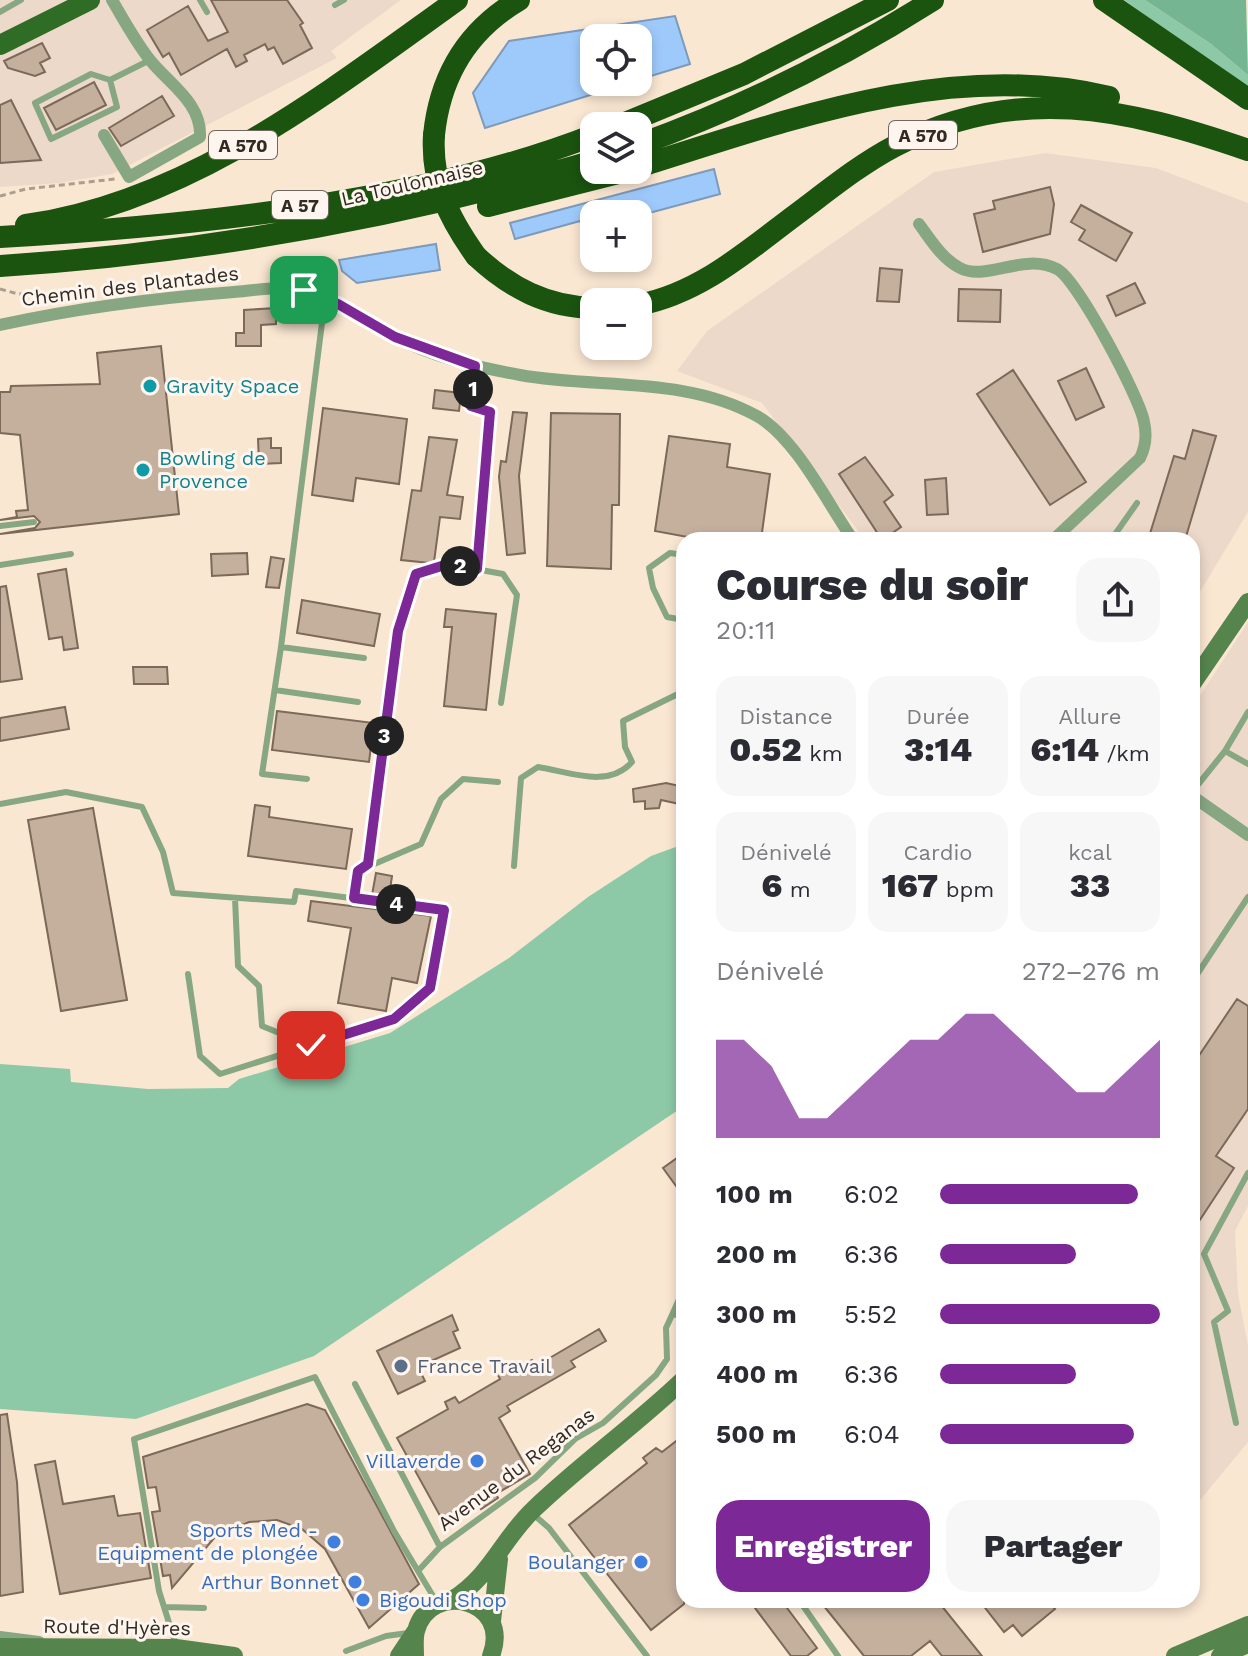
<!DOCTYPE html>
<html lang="fr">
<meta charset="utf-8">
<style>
:root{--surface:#fff;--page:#f7f7f7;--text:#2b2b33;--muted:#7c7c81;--accent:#7d2897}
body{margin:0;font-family:"Work Sans",sans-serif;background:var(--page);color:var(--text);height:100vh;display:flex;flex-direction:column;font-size:30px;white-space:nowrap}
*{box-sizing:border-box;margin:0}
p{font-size:26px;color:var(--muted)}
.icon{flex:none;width:44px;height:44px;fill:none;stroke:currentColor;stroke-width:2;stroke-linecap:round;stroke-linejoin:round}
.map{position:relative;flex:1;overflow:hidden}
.panel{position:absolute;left:676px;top:532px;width:524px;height:1076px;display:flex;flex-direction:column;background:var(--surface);border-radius:24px;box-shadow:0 4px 12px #0003}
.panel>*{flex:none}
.buttons{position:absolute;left:580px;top:24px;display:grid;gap:16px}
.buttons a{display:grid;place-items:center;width:72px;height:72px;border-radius:16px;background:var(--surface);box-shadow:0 4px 12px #0003;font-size:40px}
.pin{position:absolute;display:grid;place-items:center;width:68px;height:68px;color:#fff;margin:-34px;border-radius:16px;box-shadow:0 4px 12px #0006}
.km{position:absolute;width:40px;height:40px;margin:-20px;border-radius:50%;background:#222;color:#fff;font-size:22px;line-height:40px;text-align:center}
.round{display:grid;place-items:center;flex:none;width:84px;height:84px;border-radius:24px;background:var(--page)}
.head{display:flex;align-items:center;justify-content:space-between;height:136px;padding:0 40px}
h1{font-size:44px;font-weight:800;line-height:60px}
.stats{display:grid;grid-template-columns:repeat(3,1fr);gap:12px;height:136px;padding:8px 40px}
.stats div{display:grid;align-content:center;border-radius:20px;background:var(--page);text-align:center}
.stats b{font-size:34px;font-weight:800}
.stats small{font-size:22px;font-weight:400}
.stats p{font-size:22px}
.chart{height:224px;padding:16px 40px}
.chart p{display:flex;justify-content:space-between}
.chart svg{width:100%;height:144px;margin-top:8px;fill:var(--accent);opacity:.7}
.action{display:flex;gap:16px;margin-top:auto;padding:16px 40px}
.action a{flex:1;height:92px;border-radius:24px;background:var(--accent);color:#fff;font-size:32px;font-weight:800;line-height:92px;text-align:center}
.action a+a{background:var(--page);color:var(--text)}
ul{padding:0 40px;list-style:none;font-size:26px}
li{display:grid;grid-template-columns:128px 96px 1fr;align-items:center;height:60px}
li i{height:20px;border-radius:10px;background:var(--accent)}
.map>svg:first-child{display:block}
.industrial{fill:#ecd9ca}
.green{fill:#8dc9a7}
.forest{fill:#75b591}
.water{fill:#9ecafb;stroke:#7d9aba;stroke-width:2}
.building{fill:#c5b09e;stroke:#7c6959;stroke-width:2}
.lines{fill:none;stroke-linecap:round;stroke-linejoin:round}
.path{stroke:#ab9e8e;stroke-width:3;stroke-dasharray:6 4;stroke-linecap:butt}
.lane{stroke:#86a781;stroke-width:6}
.street{stroke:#86a781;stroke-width:12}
.secondary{stroke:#55854d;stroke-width:18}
.primary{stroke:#2f6c25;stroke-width:20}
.highway{stroke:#1a540f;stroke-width:22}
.highway-bridge{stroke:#1a540f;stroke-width:22}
.route-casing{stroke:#fff;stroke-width:16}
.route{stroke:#7d2897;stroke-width:10}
.culture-dot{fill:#0f9aa8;stroke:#fef6ee;stroke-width:3}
.service-dot{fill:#5c6f8a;stroke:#fef6ee;stroke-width:3}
.shop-dot{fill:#3f7fe0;stroke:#fef6ee;stroke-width:3}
.labels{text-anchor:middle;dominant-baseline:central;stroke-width:6;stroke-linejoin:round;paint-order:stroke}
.shield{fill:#fef6ee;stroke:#6e6860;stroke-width:2}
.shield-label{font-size:18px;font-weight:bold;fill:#312b23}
.street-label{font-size:20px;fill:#312b23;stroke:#fef6ee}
.culture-label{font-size:20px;fill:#0d838f;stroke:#fef6ee;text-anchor:start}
.service-label{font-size:20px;fill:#4e5e75;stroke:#fef6ee;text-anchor:start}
.shop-label{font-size:20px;fill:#366cbe;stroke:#fef6ee;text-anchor:end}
</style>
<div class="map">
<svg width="1248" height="1656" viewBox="0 0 1248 1656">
<rect width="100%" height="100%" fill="#fae7d2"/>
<path class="industrial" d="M0 0H401L331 51 337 58 112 174 59 183 0 187Z
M1045 153 1156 168 1248 203V512L1192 605V540H865L762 403 677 371 707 331 934 172Z
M1248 622V1206L1235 1231 1238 1294 1248 1345V1442L1192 1510V708Z"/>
<path class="green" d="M1124 0H1145L1211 44 1248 75V88Z
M684 844V1106L314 1356 136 1419 0 1409V1064L70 1069 71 1082 148 1089 228 1088 239 1079 390 1033 509 958 588 897 651 856Z"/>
<path class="forest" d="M1145 0H1246L1248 75 1211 44Z"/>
<path class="water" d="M675 16 690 64 638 80V38H594V82H632L485 128 473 93 509 41Z
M714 169 720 194 638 216 594 214V227L584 230 580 221 515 239 510 223Z
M436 244 440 270 357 283 342 271 339 260Z"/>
<path class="building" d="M211 0H287L303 23 300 25 312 48 283 64 274 47 268 50 265 44 244 55 247 61 236 67 227 49 181 75 169 53 163 57 147 30 188 6 208 41 228 32Z
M42 43 50 58 40 63 45 72 35 76 8 68 4 61Z
M94 82 106 105 56 130 44 108Z
M162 96 174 116 121 146 109 128Z
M11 100 41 160 0 163V105Z
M1050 187 1054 204 1050 234 983 252 974 214 995 209 993 201Z
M1081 205 1132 233 1116 261 1079 240 1085 230 1071 222Z
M880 268 902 270 899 302 877 301Z
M1135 283 1145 303 1116 316 1107 296Z
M959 289 1001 290 1000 322 958 321Z
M276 308V324L261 325V346H236V333H244V310Z
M161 346 179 514 0 534 35 528 40 522 34 516 0 520 17 517 16 511 28 510 20 435 0 433V392H10L11 386 100 384 97 353Z
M1086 368 1104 407 1076 420 1058 381Z
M1013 370 1086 482 1050 505 977 394Z
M435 390 461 393 459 411 433 408Z
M323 408 407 419 399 484 356 478 353 501 312 495Z
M513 412 527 413 519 476 525 553 507 555 499 477 501 461 506 462Z
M551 413 620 414 619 505H612L611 569 547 566Z
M1193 430 1216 436 1185 540H1148L1174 456 1185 459Z
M669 436 730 444 727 467 770 474 761 540H704L655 531Z
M429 437 457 440 447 495 463 497 460 519 440 517 434 562 430 563 401 560 412 490 421 491Z
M271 438V448H281V463L259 464 258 439Z
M865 457 893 495 884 502 901 527 882 540 839 474Z
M946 478 948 514 927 515 925 480Z
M247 553 248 574 212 576 211 554Z
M271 557 284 559 279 588 266 587Z
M66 569 78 648 64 650 62 637 49 639 38 574Z
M6 586 22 679 0 682V587Z
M302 600 380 614 374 646 297 633Z
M446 609 496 614 486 710 444 706 452 627H444Z
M133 667H167L168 684H134Z
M65 707 69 729 0 741V718Z
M277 711 374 723 369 762 272 750Z
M666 783 684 787V805L661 800 659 808 645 809V801L634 802 633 789Z
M255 805 270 807 269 817 352 829 346 869 248 856Z
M93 808 127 1000 61 1011 28 820Z
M376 873 392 876 389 897 372 895Z
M311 901 431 916 417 983 392 978 386 1011 338 1003 351 928 308 921Z
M1237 999 1248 1006V1109L1216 1156 1234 1168 1192 1232V1066Z
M684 1153V1197L663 1168Z
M452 1315 458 1330 453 1332 460 1348 418 1367 425 1381 398 1394 377 1351Z
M599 1329 606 1341 571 1361 575 1367 507 1406 510 1411 499 1418 530 1474 496 1494 498 1498 481 1509 478 1504 444 1523 397 1438 448 1409 445 1402 455 1397 459 1403 500 1379 498 1375 532 1360 536 1366Z
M307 1404 325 1410 419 1584 369 1628 325 1549 302 1529 277 1520 249 1522 215 1537 172 1588 170 1575 163 1576 152 1512 160 1511 156 1487 148 1488 143 1457Z
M7 1414 17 1482 23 1592 0 1596V1415Z
M684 1435V1604L651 1630 569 1525 647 1463 643 1458 656 1448 662 1452Z
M55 1461 63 1504 114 1496 118 1516 140 1513 151 1578 60 1594 35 1465Z
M749 1600H781L817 1648 807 1656H791Z
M819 1600H937L982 1656H942L930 1641 911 1656H864Z
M979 1600H1047L1055 1609 1022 1636 1013 1625 1004 1632Z"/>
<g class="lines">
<path class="path" d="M0 196 26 189 115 179
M0 289 18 294 68 292 69 300"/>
<path class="lane" d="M200 0 207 12
M335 5 344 0
M0 12 21 0
M110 80 117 107 51 139 35 103 91 74 110 80 150 60
M325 299 281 647 364 658
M475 366 471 406 490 412 477 569
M0 526 34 522
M1111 540 1137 503
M684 555 670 553 649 568 653 588 667 617 684 620
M0 565 71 554
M281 647 262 774 307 779
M275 690 358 702
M1225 751 1248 712
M1192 792 1225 751 1248 764
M0 804 66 792 142 807 163 852 173 893 294 902 296 891 444 910 430 988 394 1019 220 1074 200 1056 188 974
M368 864 398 631 416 574 448 564 503 574 517 595 501 703
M514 866 521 778 538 767C570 772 608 789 632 762L625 747 623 721 684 691
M235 898 238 966 259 986 262 1026 309 1045
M354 898 358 871 421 844 441 799 463 779 498 782
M1192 982 1248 897
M672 1315 684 1288
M355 1384 440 1547 535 1478 575 1439 603 1423 656 1375 667 1359 666 1328 672 1315 684 1314
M1236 1423 1214 1322 1228 1311 1204 1254 1248 1173
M534 1515 549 1528 647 1656
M418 1571 440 1547
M799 1600 838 1656
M166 1607 204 1608
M176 1645 159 1591 134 1439 315 1377 394 1531 436 1601
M346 1651 386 1636 408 1633"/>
<path class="street" d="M104 135 129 177 200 137C202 103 169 84 150 60 135 41 124 20 112 0
M919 224C931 240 942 259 960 268 987 282 1023 252 1057 269 1077 279 1140 398 1144 422 1147 435 1146 446 1140 458L1053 540
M0 325C77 308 156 298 234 292 256 290 285 285 307 291 338 301 364 321 393 336 431 357 477 367 520 375 598 389 685 376 757 416 795 437 828 504 853 540
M1192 796 1248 835
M0 1637 39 1642"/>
<path class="secondary" d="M1192 684 1248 602
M452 1600C492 1575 502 1539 534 1509 582 1463 636 1425 684 1379
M492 1621 499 1559
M0 1647 176 1648 234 1656
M399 1656 415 1632
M415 1656C415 1648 414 1638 416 1631 430 1579 513 1599 491 1656
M1175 1656 1248 1625
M1220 1656 1248 1644"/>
<path class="primary" d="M0 45 90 0"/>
<path class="highway" d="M1104 0 1248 99
M618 126 744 74 888 0
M434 135C440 76 468 30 519 0
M638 145C740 108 842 58 933 0
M638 167C788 120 951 59 1109 97
M488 206 630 170
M26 225C189 202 327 93 457 0
M0 237C189 226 417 204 594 135
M476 256C510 288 547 307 594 308
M0 266C203 253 399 218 594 161
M638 305C697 294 744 254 790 219 824 194 857 166 895 146 1017 83 1126 108 1248 150"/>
<path class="highway-bridge" d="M434 135C431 183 449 218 476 256"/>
</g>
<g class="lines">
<g class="route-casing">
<path id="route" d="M304 290 338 304 395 337 475 366 471 406 490 412 477 569 448 564 416 574 398 631 368 864 358 871 354 898 444 910 430 988 394 1019 311 1045"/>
</g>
<use href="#route" class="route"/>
</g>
<g class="culture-dot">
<circle cx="150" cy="386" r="8"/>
<circle cx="143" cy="470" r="8"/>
</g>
<circle class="service-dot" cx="401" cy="1366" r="8"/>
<g class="shop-dot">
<circle cx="477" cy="1461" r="8"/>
<circle cx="334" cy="1542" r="8"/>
<circle cx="641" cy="1562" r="8"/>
<circle cx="355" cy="1582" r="8"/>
<circle cx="363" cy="1600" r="8"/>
</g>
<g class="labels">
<g class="shield">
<rect x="889" y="121" width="68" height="28" rx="6"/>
<rect x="209" y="131" width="68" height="28" rx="6"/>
<rect x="272" y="191" width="56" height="28" rx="6"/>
</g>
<g class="shield-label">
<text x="923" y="135">A 570</text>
<text x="243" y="145">A 570</text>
<text x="300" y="205">A 57</text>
</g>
<g class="street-label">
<text transform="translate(412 183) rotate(-13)">La Toulonnaise</text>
<text transform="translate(130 286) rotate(-7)">Chemin des Plantades</text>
<text transform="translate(516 1469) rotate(-37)">Avenue du Reganas</text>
<text transform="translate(117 1627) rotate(1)">Route d'Hyères</text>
</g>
<g class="culture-label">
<text x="166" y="386">Gravity Space</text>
<text x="159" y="458">Bowling de<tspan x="159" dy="23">Provence</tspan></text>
</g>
<g class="service-label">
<text x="417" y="1366">France Travail</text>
</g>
<g class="shop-label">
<text x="461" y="1461">Villaverde</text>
<text x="318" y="1530">Sports Med -<tspan x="318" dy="23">Equipment de plongée</tspan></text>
<text x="625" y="1562">Boulanger</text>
<text x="339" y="1582">Arthur Bonnet</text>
<text x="379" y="1600" text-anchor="start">Bigoudi Shop</text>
</g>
</g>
</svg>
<div class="buttons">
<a><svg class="icon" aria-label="locate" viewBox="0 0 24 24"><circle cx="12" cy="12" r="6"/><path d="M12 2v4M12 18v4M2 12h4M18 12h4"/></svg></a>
<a><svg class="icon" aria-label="layers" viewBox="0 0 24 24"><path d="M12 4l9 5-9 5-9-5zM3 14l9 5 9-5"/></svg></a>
<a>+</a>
<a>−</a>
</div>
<div class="pin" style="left:304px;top:290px;background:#1e9e55"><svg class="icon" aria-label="arrive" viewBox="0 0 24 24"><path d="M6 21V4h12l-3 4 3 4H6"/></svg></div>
<div class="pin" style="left:311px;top:1045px;background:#d93025"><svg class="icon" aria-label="check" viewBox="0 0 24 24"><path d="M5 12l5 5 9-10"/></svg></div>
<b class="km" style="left:473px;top:389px">1</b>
<b class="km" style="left:460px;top:566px">2</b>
<b class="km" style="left:384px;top:736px">3</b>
<b class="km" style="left:396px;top:904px">4</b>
<section class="panel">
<div class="head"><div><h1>Course du soir</h1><p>20:11</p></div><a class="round"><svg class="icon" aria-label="share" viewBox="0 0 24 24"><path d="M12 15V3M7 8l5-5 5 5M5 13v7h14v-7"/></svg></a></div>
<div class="stats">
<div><p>Distance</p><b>0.52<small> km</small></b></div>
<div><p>Durée</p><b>3:14</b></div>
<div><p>Allure</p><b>6:14<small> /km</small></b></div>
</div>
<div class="stats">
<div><p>Dénivelé</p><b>6<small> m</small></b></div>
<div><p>Cardio</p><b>167<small> bpm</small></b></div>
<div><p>kcal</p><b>33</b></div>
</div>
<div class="chart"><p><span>Dénivelé</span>272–276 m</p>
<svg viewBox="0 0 160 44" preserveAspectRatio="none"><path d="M0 44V14L10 14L20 22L30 38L40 38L50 30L60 22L70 14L80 14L90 6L100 6L110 14L120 22L130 30L140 30L150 22L160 14V44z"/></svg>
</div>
<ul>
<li><b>100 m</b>6:02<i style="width:90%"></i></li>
<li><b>200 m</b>6:36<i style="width:62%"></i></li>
<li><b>300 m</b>5:52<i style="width:100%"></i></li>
<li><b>400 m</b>6:36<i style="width:62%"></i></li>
<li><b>500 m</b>6:04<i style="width:88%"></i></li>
</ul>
<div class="action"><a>Enregistrer</a><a>Partager</a></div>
</section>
</div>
